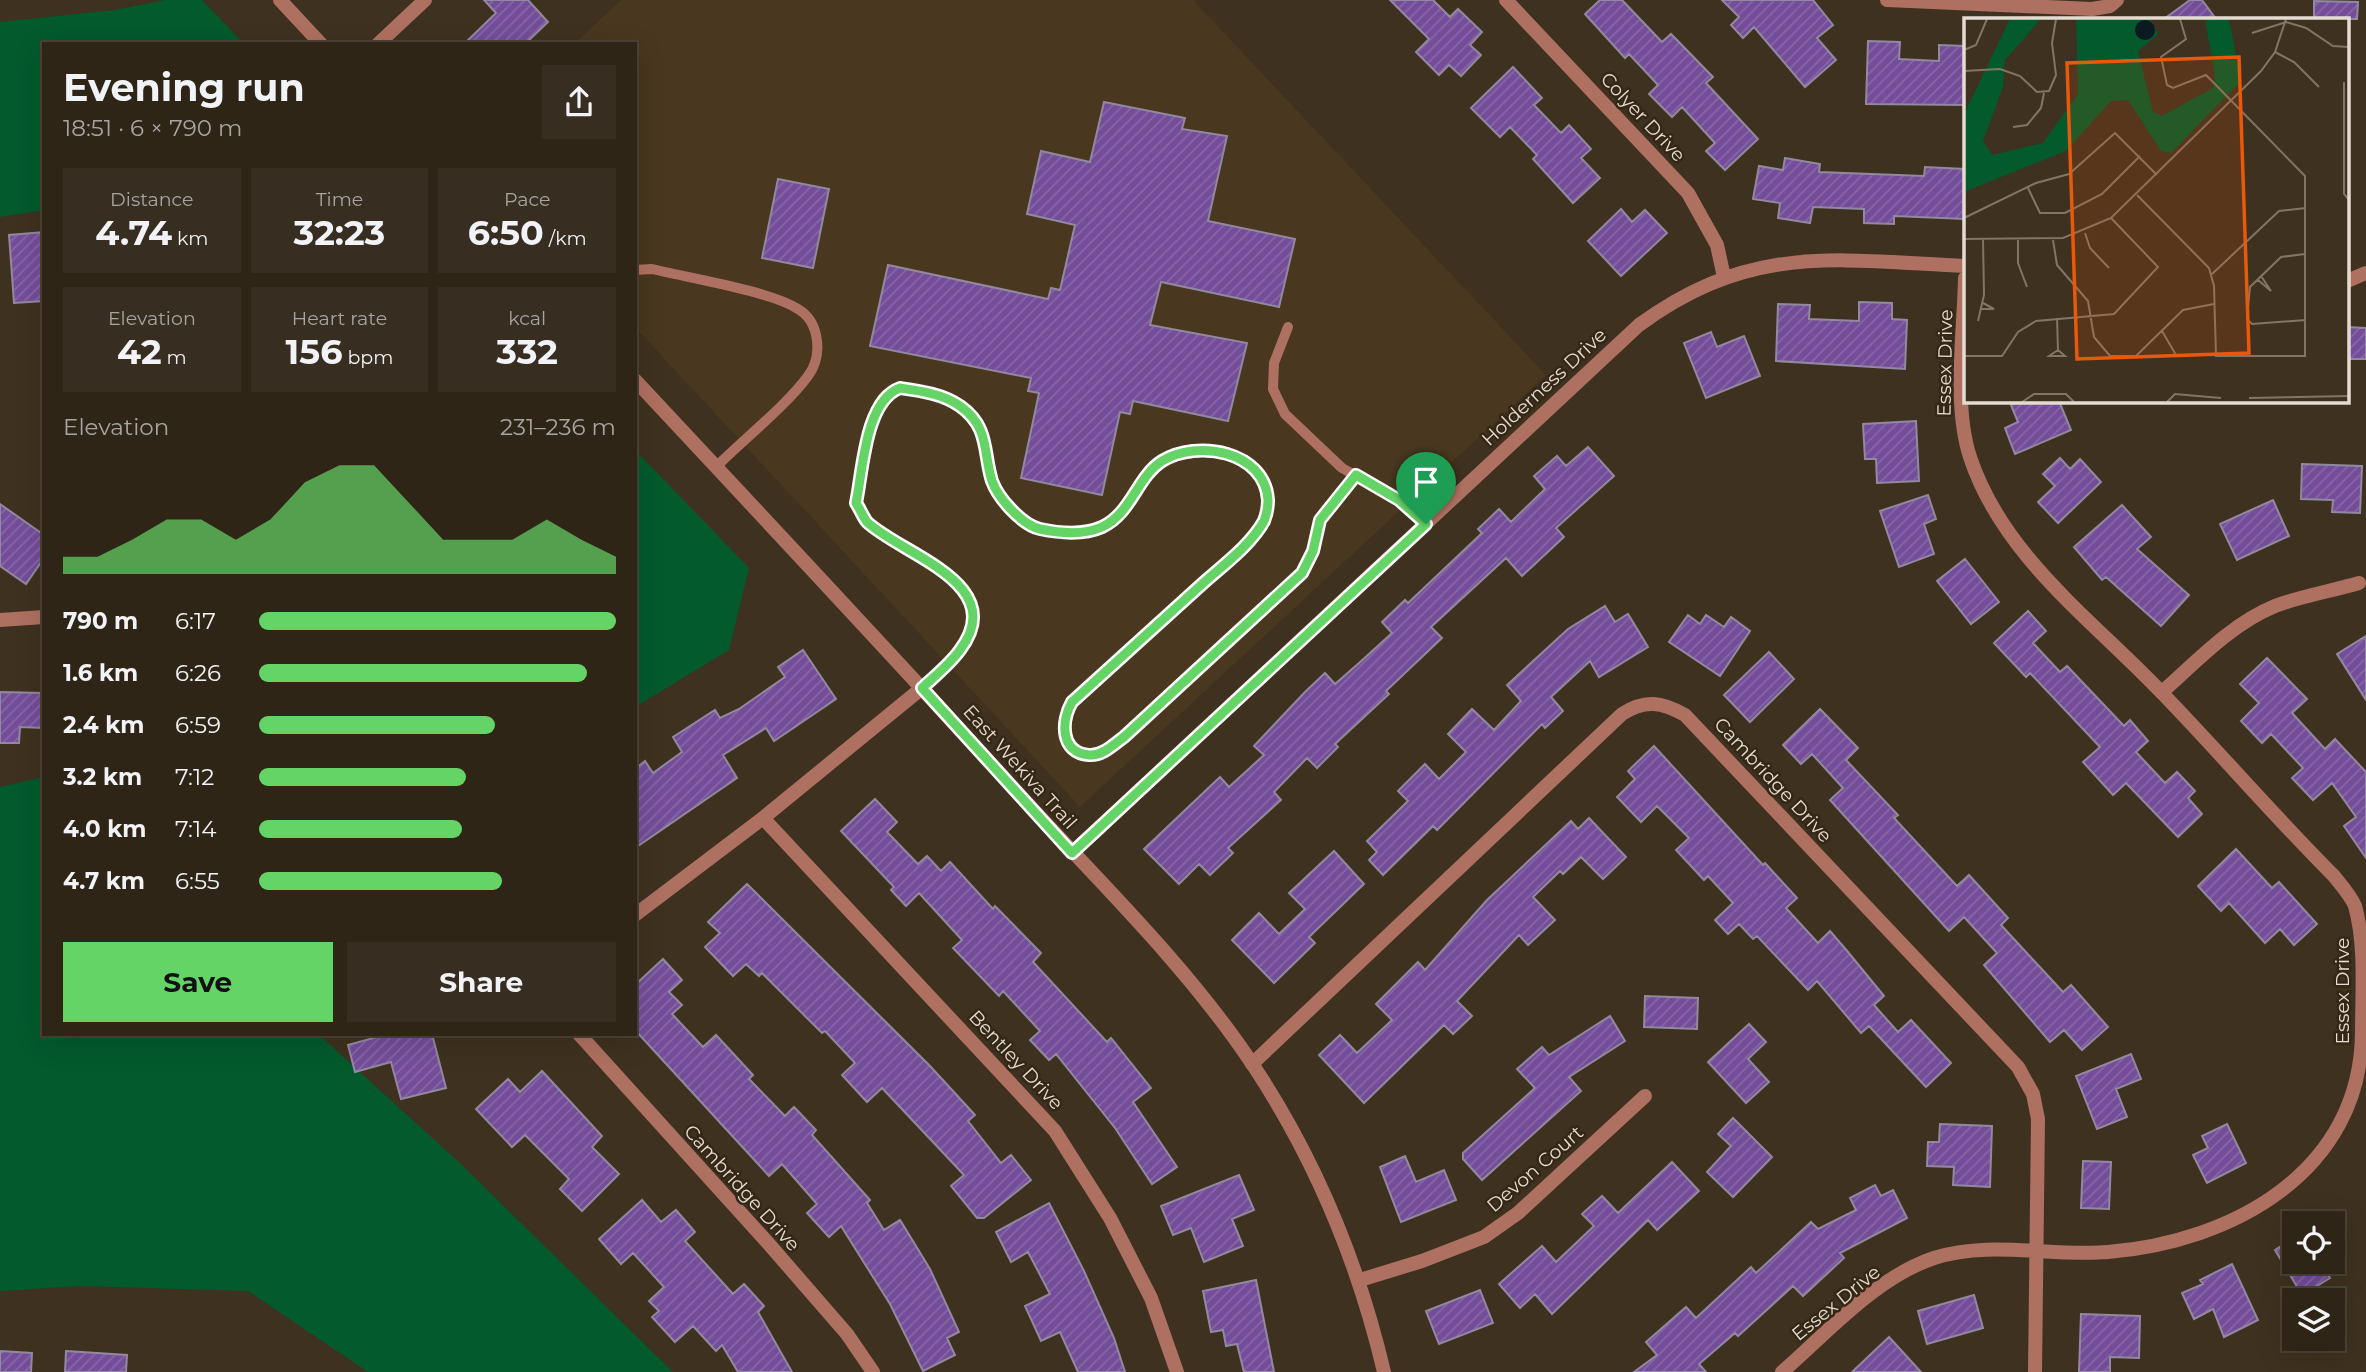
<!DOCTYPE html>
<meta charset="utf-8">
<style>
:root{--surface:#2f2517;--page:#372d20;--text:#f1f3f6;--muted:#a7a5a1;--line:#4a4236;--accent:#65d467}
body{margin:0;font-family:Montserrat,sans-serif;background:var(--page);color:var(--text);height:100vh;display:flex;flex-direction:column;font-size:26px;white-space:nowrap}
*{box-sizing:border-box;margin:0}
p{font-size:23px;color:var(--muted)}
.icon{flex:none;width:38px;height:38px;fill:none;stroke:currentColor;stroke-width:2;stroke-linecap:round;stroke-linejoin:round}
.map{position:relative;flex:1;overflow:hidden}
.side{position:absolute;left:42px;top:42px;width:595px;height:994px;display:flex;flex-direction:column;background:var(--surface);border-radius:0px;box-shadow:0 7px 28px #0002,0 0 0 2px var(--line)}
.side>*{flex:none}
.buttons{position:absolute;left:2282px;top:1211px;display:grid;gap:14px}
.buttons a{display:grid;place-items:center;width:63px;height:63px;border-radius:0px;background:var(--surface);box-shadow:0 7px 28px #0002,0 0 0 2px var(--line);font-size:35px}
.pin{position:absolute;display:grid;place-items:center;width:60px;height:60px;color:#fff;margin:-72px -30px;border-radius:50% 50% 50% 0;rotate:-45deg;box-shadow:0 0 7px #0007}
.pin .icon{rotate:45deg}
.round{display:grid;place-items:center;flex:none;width:74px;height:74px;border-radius:0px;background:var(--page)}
.headline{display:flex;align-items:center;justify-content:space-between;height:119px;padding:0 21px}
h1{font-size:38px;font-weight:700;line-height:52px}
.figures{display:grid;grid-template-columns:repeat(3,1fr);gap:10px;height:119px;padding:7px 21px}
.figures div{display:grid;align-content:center;border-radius:0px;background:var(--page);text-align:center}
.figures b{font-size:35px;font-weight:700}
.figures small{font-size:19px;font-weight:400}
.figures p{font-size:19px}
.chart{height:196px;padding:14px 21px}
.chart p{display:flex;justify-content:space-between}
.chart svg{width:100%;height:126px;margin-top:7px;fill:var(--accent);opacity:.7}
.action{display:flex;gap:14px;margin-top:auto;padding:14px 21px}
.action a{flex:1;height:80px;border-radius:0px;background:var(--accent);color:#111;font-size:28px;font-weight:700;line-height:80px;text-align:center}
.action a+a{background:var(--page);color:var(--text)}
ul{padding:0 21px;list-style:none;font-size:23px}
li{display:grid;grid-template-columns:112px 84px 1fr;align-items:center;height:52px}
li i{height:18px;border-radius:9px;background:var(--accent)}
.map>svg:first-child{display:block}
.built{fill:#49371f}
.grass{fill:#025a2d}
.building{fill:url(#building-hatch);stroke:#92889f;stroke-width:2}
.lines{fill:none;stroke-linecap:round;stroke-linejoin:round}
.service{stroke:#ae7060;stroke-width:10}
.minor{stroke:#ae7060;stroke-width:14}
.tertiary{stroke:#ae7060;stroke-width:14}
.route-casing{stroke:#fff;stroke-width:14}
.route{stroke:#65d467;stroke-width:9}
.labels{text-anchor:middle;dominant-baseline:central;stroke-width:5;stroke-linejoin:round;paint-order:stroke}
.street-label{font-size:19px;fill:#e5dcd1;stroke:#352715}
.inset-road{fill:none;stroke:#817566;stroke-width:2}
.view{fill:#e8590c;fill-opacity:0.15;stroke:#e8590c;stroke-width:3.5}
.inset-edge{fill:none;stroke:#e5dcd1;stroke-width:3.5}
</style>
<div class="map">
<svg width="2366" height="1372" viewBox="0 0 2366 1372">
<defs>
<pattern id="building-hatch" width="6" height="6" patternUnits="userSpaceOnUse" patternTransform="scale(1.75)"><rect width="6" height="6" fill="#734d99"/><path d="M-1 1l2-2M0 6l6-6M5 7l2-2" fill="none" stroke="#8766a6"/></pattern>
</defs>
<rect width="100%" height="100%" fill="#3f311f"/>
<path class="built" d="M621 0H1193L1546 375 1080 807 635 327V44H574Z"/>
<path class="grass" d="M165 0H202L244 44H44V210L0 217V22L115 10Z
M635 450 749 568 729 650 635 707Z
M44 777V1034H318L462 1165 673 1372H368L248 1291 80 1286 0 1291V787Z"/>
<path class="building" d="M484 0H528L548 22 525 44H464L496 13Z
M1390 0H1433L1450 17 1458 9 1482 32 1470 45 1481 55 1461 76 1449 65 1439 75 1416 52 1429 39Z
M1600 0H1622L1662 42 1671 34 1713 77 1706 83 1758 139 1725 170 1706 151 1715 143 1682 107 1672 117 1649 94 1658 85 1629 54 1625 58 1585 14Z
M1722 0H1813L1833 25 1817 38 1836 60 1805 87 1754 27 1743 38 1731 25 1739 17Z
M2190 0H2202L2216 19H2164Z
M2314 1 2358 2 2357 19H2314Z
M1868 41 1900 42 1899 59 1939 61V45L1965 46V105L1866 104Z
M1513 67 1542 98 1534 105 1561 133 1569 125 1591 149 1581 158 1600 178 1573 203 1533 159 1537 155 1510 127 1500 137 1471 108Z
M1104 102 1185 118 1182 129 1227 136 1208 221 1295 239 1279 307 1161 282 1150 325 1247 343 1228 421 1133 401 1130 414 1120 412 1102 495 1021 478 1039 393 1028 391 1031 378 870 346 888 265 1048 299 1051 288 1060 290 1075 225 1027 214 1041 151 1090 162Z
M1785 158 1820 164 1819 172 1924 176 1925 167 1965 169V219L1894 216V224L1864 223V209L1813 207 1810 223 1778 218 1780 203 1753 199 1759 166 1783 170Z
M778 179 829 189 813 268 762 258Z
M1621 209 1632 222 1645 210 1667 233 1621 276 1588 241Z
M44 232V301L14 303 9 235Z
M1859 302 1892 303V319L1907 320 1905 369 1776 361 1778 304 1810 305 1809 319 1859 321Z
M2347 327 2366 328V359H2347Z
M1711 332 1717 347 1744 336 1760 376 1706 398 1684 343Z
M2022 401H2059L2071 430 2015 454 2005 428 2018 422 2011 405Z
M1916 421 1919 481 1877 483 1876 459H1865L1863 424Z
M1588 447 1614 476 1556 528 1564 537 1522 576 1506 558 1431 627 1442 638 1386 691 1389 694 1335 744 1338 747 1317 768 1307 758 1274 792 1281 800 1228 848 1233 853 1210 875 1199 864 1179 884 1144 849 1220 777 1229 787 1264 755 1254 746 1305 692 1325 673 1335 684 1359 663 1392 633 1382 622 1405 600 1408 603 1482 533 1478 529 1499 509 1511 522 1545 489 1534 476 1557 456 1566 466Z
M2060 458 2070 469 2080 459 2101 482 2058 523 2038 502 2055 486 2043 474Z
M2302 464 2362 466 2360 513 2332 512 2333 500 2301 499Z
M1928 495 1936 519 1924 524 1934 554 1899 567 1880 511Z
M2273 500 2289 536 2237 560 2220 524Z
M0 504 44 535V558L26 584 0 566Z
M2122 505 2151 537 2137 549 2189 595 2161 626 2106 577 2102 580 2074 547Z
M1965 559 1999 602 1971 624 1937 581Z
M1605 606 1615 622 1628 614 1648 647 1599 677 1590 661 1551 697 1563 711 1545 728 1542 724 1437 830 1433 826 1383 875 1369 860 1377 852 1367 841 1408 801 1398 791 1425 764 1439 779 1466 752 1448 734 1472 709 1494 730 1521 701 1507 685 1568 629Z
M2028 611 2046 631 2033 643 2060 672 2067 666 2124 726 2130 720 2148 741 2136 752 2165 783 2177 772 2195 791 2188 798 2202 814 2178 837 2126 783 2113 795 2083 762 2100 747 2030 673 2026 677 1994 643Z
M1688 615 1700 624 1706 615 1724 627 1731 617 1750 631 1720 676 1669 642Z
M2366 636V700L2337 654Z
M803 650 836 699 774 741 766 728 723 755 737 778 635 848V769L645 761 653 773 682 752 673 737 715 710 720 718 739 709 785 677 778 667Z
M1769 652 1794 679 1750 722 1724 695Z
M2267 658 2307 699 2292 713 2325 749 2335 739 2366 772V858L2344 826 2356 817 2332 783 2313 800 2292 778 2303 768 2271 734 2262 743 2241 721 2259 703 2240 684Z
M0 692 44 693V728L20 727 19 743H0Z
M1820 709 1858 748 1846 760 1898 815 1894 818 1957 886 1969 875 2008 918 2001 925 2063 992 2071 985 2108 1027 2082 1050 2064 1030 2050 1042 1984 965 1997 953 1964 917 1949 931 1830 800 1843 788 1812 754 1801 764 1783 745Z
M1654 746 1763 865 1765 863 1797 898 1786 908 1818 943 1830 931 1848 952 1884 996 1874 1005 1898 1032 1911 1020 1951 1063 1926 1087 1869 1026 1861 1033 1817 981 1808 990 1757 936 1753 939 1739 924 1728 934 1715 920 1733 903 1708 876 1704 880 1676 850 1689 838 1657 806 1641 822 1617 797 1635 779 1628 771Z
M875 799 897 822 887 832 918 864 927 856 941 871 950 862 993 909 995 906 1041 953 1033 962 1107 1042 1111 1038 1151 1088 1133 1102 1177 1167 1152 1184 1115 1128 1056 1054 1049 1060 1030 1040 1040 1031 1003 991 999 996 953 948 962 940 919 893 906 906 891 890 894 887 841 831Z
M1589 818 1626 857 1603 879 1581 857 1563 874 1560 871 1533 897 1555 920 1528 945 1519 935 1457 1001 1472 1016 1453 1034 1444 1025 1364 1103 1319 1055 1340 1035 1357 1053 1392 1020 1376 1004 1418 962 1425 970 1487 900 1571 821 1578 829Z
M2236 849 2272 888 2279 882 2317 924 2294 945 2280 929 2265 943 2229 903 2221 911 2198 886Z
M1334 851 1364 884 1309 937 1315 943 1274 983 1232 940 1259 913 1279 934 1305 909 1289 893Z
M747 884 930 1066 975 1115 968 1121 1001 1163 1011 1155 1031 1180 984 1218H977L951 1186 964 1175 882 1088 867 1102 842 1075 855 1063 825 1031 822 1033 762 973 759 976 746 964 733 976 705 947 720 933 708 922Z
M663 959 682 980 669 992 682 1005 672 1014 703 1047 716 1035 753 1075 749 1079 785 1116 794 1107 816 1130 812 1135 870 1200 867 1203 884 1230 900 1220 930 1269 959 1332 947 1338 955 1355 923 1371 890 1304 841 1226 829 1237 807 1213 817 1204 782 1164 769 1176 635 1030V985Z
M1645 996 1698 998 1697 1029 1644 1027Z
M1610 1016 1625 1041 1569 1077 1581 1091 1482 1180 1463 1159V1153L1535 1088 1517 1069 1542 1047 1549 1055Z
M1749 1024 1766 1042 1748 1059 1769 1082 1746 1103 1708 1062Z
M388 1034H432L446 1088 401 1099 391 1062 355 1072 348 1045Z
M2131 1054 2141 1079 2116 1089 2127 1117 2097 1129 2076 1076Z
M542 1071 602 1136 592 1147 619 1174 582 1211 560 1189 569 1179 525 1135 512 1147 476 1109 508 1079 520 1092Z
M1733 1118 1772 1157 1733 1197 1707 1172 1731 1146 1718 1134Z
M1940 1124 1992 1126 1990 1187 1953 1185 1954 1167 1927 1166 1928 1142H1939Z
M2227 1124 2246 1163 2207 1183 2193 1155 2208 1148 2202 1136Z
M1405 1156 1416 1182 1444 1170 1456 1200 1401 1222 1380 1167Z
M2083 1161 2111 1162 2109 1209 2081 1208Z
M1672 1162 1699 1191 1657 1230 1648 1220 1552 1314 1535 1294 1520 1308 1499 1284 1542 1246 1556 1262 1594 1226 1582 1214 1602 1196 1618 1213Z
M1239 1175 1254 1210 1232 1219 1243 1246 1204 1262 1191 1228 1173 1235 1161 1206Z
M1875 1185 1881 1196 1893 1190 1907 1218 1840 1253 1844 1258 1803 1296 1793 1286 1738 1336 1735 1333 1699 1364 1706 1372H1634L1657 1355 1646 1342 1686 1307 1696 1318 1751 1267 1756 1273 1811 1222 1818 1229 1856 1210 1850 1198Z
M642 1200 661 1222 676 1210 695 1232 685 1241 733 1294 744 1284 764 1306 758 1312 792 1372H738L722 1345 716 1351 693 1326 675 1342 652 1317 659 1311 649 1301 664 1287 633 1253 621 1264 599 1239Z
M1049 1203 1084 1271 1114 1338 1125 1372H1078L1060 1332 1041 1341 1025 1306 1050 1294 1028 1252 1011 1262 996 1232Z
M2294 1238V1262H2320L2330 1278 2302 1295 2275 1250Z
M2232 1264 2258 1320 2224 1337 2213 1309 2194 1319 2182 1293 2203 1284 2200 1280Z
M1256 1280 1274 1372H1244L1237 1344 1226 1346 1223 1330 1211 1332 1203 1291Z
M1480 1290 1493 1323 1439 1344 1426 1311Z
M1974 1295 1983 1328 1927 1344 1918 1311Z
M2081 1314 2140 1316 2139 1358 2110 1357V1372H2079Z
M1889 1337 1921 1372H1852Z
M0 1351 32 1353 31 1372H0Z
M66 1351 127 1355 126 1372H65Z"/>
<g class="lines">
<path class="service" d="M635 270 652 269C689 278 770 291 798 309 820 322 823 356 808 376 786 406 744 439 716 467
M1288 327 1274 363 1273 389 1285 414 1342 468 1399 500 1426 524
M922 688C935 676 950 664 960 650 1010 583 901 555 867 522 863 517 860 509 856 503 861 477 866 408 888 393 899 385 917 390 929 393 946 396 968 408 977 424 988 442 987 460 992 479 1000 513 1042 535 1075 533 1127 529 1127 487 1162 462 1169 457 1183 455 1192 453 1215 448 1237 454 1254 471 1265 483 1272 505 1264 520 1254 541 1223 565 1205 581 1161 621 1116 662 1072 702 1061 721 1060 753 1089 755 1103 756 1114 744 1124 737L1302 573 1313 551 1320 520 1356 475"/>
<path class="minor" d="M1506 0 1688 193 1717 245 1724 277
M1887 0 2092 9 2110 6 2117 0
M378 44 425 0
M2347 281 2366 273
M0 620 44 617
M2162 692C2196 662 2231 624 2275 606 2301 596 2332 591 2359 583
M763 818 1055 1131 1110 1218 1151 1298 1177 1372
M1072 853 1639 325C1751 243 1835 260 1965 266
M635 915 763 818 922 688
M579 1034 768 1243 847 1334 873 1372
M1252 1064 1622 714C1645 699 1662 702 1685 715L2018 1067 2033 1094 2038 1119 2035 1372
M1360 1280 1422 1261 1484 1237 1518 1213 1645 1096
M1782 1372C1828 1332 1875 1278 1934 1258 1989 1240 2052 1257 2108 1252 2232 1242 2361 1172 2362 1032 2362 991 2366 945 2355 906 2351 896 2341 885 2334 876 2275 817 2221 754 2163 694 2094 621 2003 557 1970 457 1953 405 1964 333 1965 278"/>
<path class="tertiary" d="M280 0 321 44
M635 380C759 513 883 645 1005 779 1089 872 1184 961 1253 1065 1316 1160 1358 1262 1384 1372"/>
</g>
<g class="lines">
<g class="route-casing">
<path id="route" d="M900 388C921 391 943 394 960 406 990 427 983 453 992 481 998 498 1022 525 1040 529 1059 533 1084 535 1102 527 1131 514 1137 477 1162 461 1197 439 1265 451 1268 500 1268 506 1266 516 1264 521 1250 546 1222 566 1201 585 1158 624 1115 663 1072 702 1061 721 1060 753 1089 755 1103 756 1114 744 1124 737L1302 573 1313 551 1320 520 1356 475 1399 500 1426 524 1072 853 922 688C935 676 950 664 960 650 1010 583 902 555 867 522 863 517 860 509 856 503 863 470 865 401 900 388Z"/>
</g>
<use href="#route" class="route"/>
</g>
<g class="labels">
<g class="street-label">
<text transform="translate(1643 117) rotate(47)">Colyer Drive</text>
<text transform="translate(1945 363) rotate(-89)">Essex Drive</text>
<text transform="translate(1544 387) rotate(-43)">Holderness Drive</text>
<text transform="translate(1020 767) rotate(48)">East Wekiva Trail</text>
<text transform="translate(1773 780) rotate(47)">Cambridge Drive</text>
<text transform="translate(2342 991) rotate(-90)">Essex Drive</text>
<text transform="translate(1016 1060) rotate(47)">Bentley Drive</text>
<text transform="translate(1535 1169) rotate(-41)">Devon Court</text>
<text transform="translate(742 1188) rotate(48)">Cambridge Drive</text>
<text transform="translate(1836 1303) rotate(-39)">Essex Drive</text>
</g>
</g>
<g transform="translate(1964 18)">
<rect width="385" height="385" fill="#3f311f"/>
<path d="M46 1H77L41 42 39 69 19 123 28 137 79 125 114 76 112 1H186L194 16 174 33 189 94 198 98 249 70 251 58 241 1H265L277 63 207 135 197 133 164 82 147 83 102 133 0 174V96Z" fill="#025a2d"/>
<path d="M171 12a10 10 0 1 1 20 0a10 10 0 1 1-20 0Z" fill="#0a1a20"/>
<path class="inset-road" d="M288 15 322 4 342 10 369 28 385 29M0 32 12 27 23 1M311 34 330 44 355 69M0 53 36 51 56 58 73 74 85 73 92 57 88 25 92 1M380 64V176L385 182M49 109 63 107 77 90 80 75M64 170 76 195H101L138 176 176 138M173 177 245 250 250 268 252 338H341V158L242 57 209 70 203 67 197 39 222 21 216 1M0 200 72 165 105 156 151 115 193 157M121 215 126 230 145 250M0 221 99 220 147 200 297 53 311 34 322 1M54 222V245L63 269M89 222 93 247 124 283 130 319 146 338H172L219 292 250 286M341 236 317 239 286 269 283 301 288 306 342 302M248 256 315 193 342 190M294 262 307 273 297 258M17 291H30L19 285M93 300 94 332 101 338H85L94 332M14 303 20 277 19 221M198 313 212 337M0 338H38L54 314 72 303 150 296 194 249 147 200M285 380 385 378M58 384 70 376H102L110 384M203 384 211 376 257 380"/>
<path class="view" d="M275 39 285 335 113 341 103 45Z"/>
<rect width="385" height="385" class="inset-edge"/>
</g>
</svg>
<div class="buttons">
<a><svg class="icon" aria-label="locate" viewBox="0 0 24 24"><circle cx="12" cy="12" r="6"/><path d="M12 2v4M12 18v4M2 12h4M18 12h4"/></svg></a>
<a><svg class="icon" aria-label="layers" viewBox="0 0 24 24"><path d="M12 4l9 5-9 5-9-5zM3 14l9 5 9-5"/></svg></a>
</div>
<div class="pin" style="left:1426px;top:524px;background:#1e9e55"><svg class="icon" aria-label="arrive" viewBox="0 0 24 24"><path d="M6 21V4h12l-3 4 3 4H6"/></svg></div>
<section class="side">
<div class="headline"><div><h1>Evening run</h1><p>18:51 · 6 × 790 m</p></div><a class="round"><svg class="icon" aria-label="share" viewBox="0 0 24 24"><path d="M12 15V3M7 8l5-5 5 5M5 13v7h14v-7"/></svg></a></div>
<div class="figures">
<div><p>Distance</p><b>4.74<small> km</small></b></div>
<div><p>Time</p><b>32:23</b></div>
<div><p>Pace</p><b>6:50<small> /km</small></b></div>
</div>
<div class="figures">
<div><p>Elevation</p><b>42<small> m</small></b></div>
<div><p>Heart rate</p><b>156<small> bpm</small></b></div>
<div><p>kcal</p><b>332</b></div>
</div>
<div class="chart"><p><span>Elevation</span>231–236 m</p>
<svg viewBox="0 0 160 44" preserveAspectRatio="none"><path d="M0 44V38L10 38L20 32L30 25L40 25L50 32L60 25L70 12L80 6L90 6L100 19L110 32L120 32L130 32L140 25L150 32L160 38V44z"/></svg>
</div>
<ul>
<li><b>790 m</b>6:17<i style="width:100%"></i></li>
<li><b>1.6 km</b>6:26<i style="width:92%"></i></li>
<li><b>2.4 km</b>6:59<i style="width:66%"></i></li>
<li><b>3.2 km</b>7:12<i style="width:58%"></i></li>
<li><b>4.0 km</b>7:14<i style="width:57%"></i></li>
<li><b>4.7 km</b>6:55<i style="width:68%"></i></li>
</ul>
<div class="action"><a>Save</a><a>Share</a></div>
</section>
</div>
